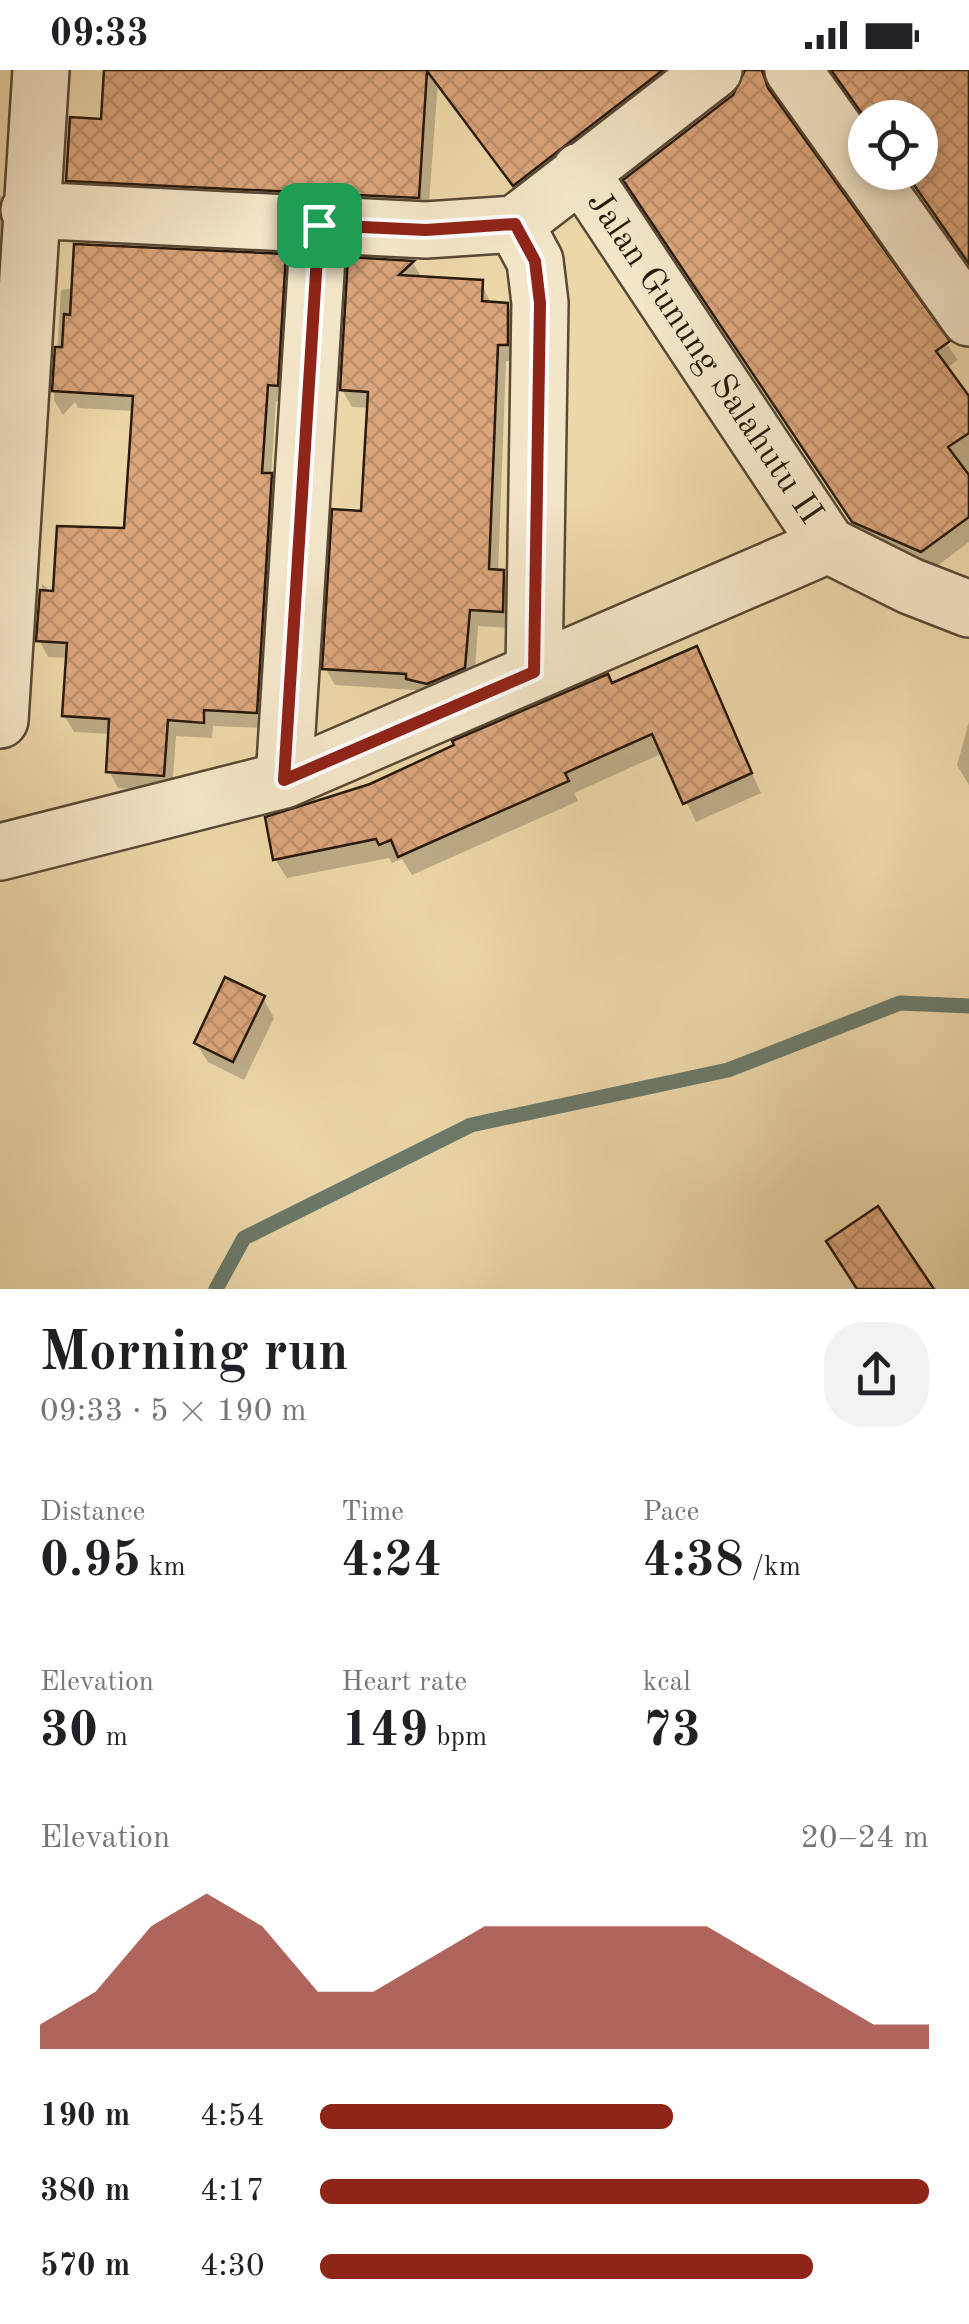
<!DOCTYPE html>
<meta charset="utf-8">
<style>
:root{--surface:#fff;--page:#f2f2f2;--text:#202124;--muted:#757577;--accent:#8f2418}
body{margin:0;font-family:"Old Standard TT",serif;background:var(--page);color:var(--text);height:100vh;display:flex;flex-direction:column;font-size:38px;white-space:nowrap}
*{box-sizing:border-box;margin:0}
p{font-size:32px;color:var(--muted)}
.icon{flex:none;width:55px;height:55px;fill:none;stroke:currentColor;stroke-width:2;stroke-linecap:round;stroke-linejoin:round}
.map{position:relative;height:1219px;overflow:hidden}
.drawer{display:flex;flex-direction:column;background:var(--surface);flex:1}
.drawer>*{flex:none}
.fabs{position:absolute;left:848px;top:30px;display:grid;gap:20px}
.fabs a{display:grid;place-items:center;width:90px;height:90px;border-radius:50%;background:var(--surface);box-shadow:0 5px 15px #0003;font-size:50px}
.pin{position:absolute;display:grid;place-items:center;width:85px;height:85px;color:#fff;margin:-42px;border-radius:20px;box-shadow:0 5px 15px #0006}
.round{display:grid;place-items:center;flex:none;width:105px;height:105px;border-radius:40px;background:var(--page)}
.summary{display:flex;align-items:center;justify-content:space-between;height:170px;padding:0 40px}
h1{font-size:55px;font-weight:700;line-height:75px}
.metrics{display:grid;grid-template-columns:repeat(3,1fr);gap:15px;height:170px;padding:10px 40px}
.metrics div{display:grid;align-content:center}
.metrics b{font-size:50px;font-weight:700}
.metrics small{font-size:28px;font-weight:400}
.metrics p{font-size:28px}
.chart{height:280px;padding:20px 40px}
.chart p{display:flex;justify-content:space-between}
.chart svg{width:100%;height:180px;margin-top:10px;fill:var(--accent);opacity:.7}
ul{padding:0 40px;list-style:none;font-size:32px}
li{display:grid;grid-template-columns:160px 120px 1fr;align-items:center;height:75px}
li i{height:25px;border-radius:12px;background:var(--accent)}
.status{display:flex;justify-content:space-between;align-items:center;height:70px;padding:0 50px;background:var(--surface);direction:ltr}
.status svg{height:28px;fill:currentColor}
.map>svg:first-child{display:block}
.shadow{fill:#0003}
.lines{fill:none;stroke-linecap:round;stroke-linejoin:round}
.stream{stroke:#6b7a6a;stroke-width:15}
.building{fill:url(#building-cross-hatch);stroke:#27190d;stroke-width:2.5}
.minor-casing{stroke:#584834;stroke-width:60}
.minor{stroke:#f3e5c7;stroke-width:55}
.route-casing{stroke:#fff;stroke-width:20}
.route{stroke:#8f2418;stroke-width:12}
.labels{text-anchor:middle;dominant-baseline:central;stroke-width:8;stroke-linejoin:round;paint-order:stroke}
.street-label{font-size:35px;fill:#27190d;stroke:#f3e5c7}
</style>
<div class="status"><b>09:33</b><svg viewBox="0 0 49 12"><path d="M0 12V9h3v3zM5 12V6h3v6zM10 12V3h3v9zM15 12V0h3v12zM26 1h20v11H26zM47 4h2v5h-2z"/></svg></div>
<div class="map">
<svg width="969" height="1219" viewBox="0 0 969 1219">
<defs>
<pattern id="building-cross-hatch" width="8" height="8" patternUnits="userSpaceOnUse" patternTransform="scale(2.5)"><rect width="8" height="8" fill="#dba57b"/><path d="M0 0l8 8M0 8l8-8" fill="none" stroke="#bc8d69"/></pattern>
</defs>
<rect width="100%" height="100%" fill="#ecd7a9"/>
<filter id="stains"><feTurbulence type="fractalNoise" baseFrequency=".002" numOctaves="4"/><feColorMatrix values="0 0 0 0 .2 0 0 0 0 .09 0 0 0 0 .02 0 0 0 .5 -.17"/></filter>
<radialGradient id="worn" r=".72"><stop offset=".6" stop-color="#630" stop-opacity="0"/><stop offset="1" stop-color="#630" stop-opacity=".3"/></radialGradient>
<path class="shadow" d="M106 0H696L525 132 438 11 428 147 79 129 68 110 103 52Z
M747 0H779L771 22 774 32 958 290 946 299 969 330V472L933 499 865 470 637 128 736 26Z
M969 0V196L904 102H920V48L831 0Z
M0 124 2 128V265H0Z
M284 187 294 203 286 332 276 331 271 406 280 422 265 658 213 656 212 668 176 666 172 721 118 718 109 701 111 664 74 662 64 645 68 588 48 587 39 570 42 514 56 526 126 461 135 341 78 338 75 332 63 345 54 330 61 220Z
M351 190 413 193 422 208 481 212 491 234 507 235 517 252 516 291H506L498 502H503L513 519 512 558 478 556 474 615 419 626 415 620 335 615 325 598 364 444 370 338 352 337 342 320Z
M696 579 761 723 696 752 663 683 574 723 578 731 412 805 402 789 392 793 389 788 287 808 275 789 370 716Z
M969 652V715L957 695Z
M263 928 274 948 244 1010 208 992 196 973Z"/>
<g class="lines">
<path class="stream" d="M216 1219 244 1168 471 1055 728 1000 900 933 969 936"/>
</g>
<path class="building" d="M104 0H663L513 116 427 1 419 128 66 111 70 47 101 49Z
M745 0H762L768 18 950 271 936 281 969 326V363L948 377 969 405V447L921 482 852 452 623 110 733 25Z
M831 0H969V194L905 102H920V48H865Z
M74 174 286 184 278 316 268 315 262 403H272L257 643 204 640V653L168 650 164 706 106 702 109 649 62 646 67 573 36 571 40 520 53 521 57 456 124 458 133 326 52 321 55 277H62L64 244 70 245Z
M348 187 414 191 399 205 483 210 482 231 508 233V275H498L489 499 504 500 503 542 470 540 465 598 427 614 406 609V604L322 599 332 439 361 441 368 322 340 320Z
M697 576 752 703 683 734 652 664 565 703 569 711 398 787 391 770 379 775 376 769 273 790 265 747 370 714 454 675 452 671 608 604 612 613Z
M225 907 265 926 233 992 194 973Z
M878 1136 934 1219H857L826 1171Z"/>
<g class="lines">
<g class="minor-casing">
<path id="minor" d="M793 0 865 101
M580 101 828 475
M866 102 969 248
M29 140 426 160 515 154 714 0
M515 154 535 191 540 233 534 602
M0 650 41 0
M284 710 319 155
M0 782 284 710 828 475 910 516 969 539"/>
</g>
<use href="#minor" class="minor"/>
</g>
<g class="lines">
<g class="route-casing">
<path id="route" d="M515 154 535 191 540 233 534 602 284 710 319 155 426 160Z"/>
</g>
<use href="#route" class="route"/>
</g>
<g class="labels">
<g class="street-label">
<text transform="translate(704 288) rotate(56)">Jalan Gunung Salahutu II</text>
</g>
</g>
<rect width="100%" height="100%" filter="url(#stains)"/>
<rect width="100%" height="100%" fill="url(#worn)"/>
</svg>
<div class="fabs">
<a><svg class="icon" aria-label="locate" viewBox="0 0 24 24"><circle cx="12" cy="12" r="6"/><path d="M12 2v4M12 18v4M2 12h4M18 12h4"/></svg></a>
</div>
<div class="pin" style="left:319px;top:155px;background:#1e9e55"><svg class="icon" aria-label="arrive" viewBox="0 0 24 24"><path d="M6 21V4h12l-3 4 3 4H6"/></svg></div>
</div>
<section class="drawer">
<div class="summary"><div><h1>Morning run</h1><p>09:33 · 5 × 190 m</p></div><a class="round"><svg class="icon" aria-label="share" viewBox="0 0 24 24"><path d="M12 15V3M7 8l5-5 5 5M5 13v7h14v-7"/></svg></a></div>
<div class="metrics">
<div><p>Distance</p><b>0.95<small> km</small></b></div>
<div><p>Time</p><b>4:24</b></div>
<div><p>Pace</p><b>4:38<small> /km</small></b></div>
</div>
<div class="metrics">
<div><p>Elevation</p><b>30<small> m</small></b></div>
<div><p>Heart rate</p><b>149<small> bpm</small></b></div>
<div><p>kcal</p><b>73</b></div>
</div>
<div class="chart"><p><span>Elevation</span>20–24 m</p>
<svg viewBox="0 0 160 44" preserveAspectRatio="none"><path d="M0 44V38L10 30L20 14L30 6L40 14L50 30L60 30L70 22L80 14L90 14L100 14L110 14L120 14L130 22L140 30L150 38L160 38V44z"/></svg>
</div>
<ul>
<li><b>190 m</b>4:54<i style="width:58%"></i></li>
<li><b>380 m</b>4:17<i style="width:100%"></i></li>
<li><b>570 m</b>4:30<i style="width:81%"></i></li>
</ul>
</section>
